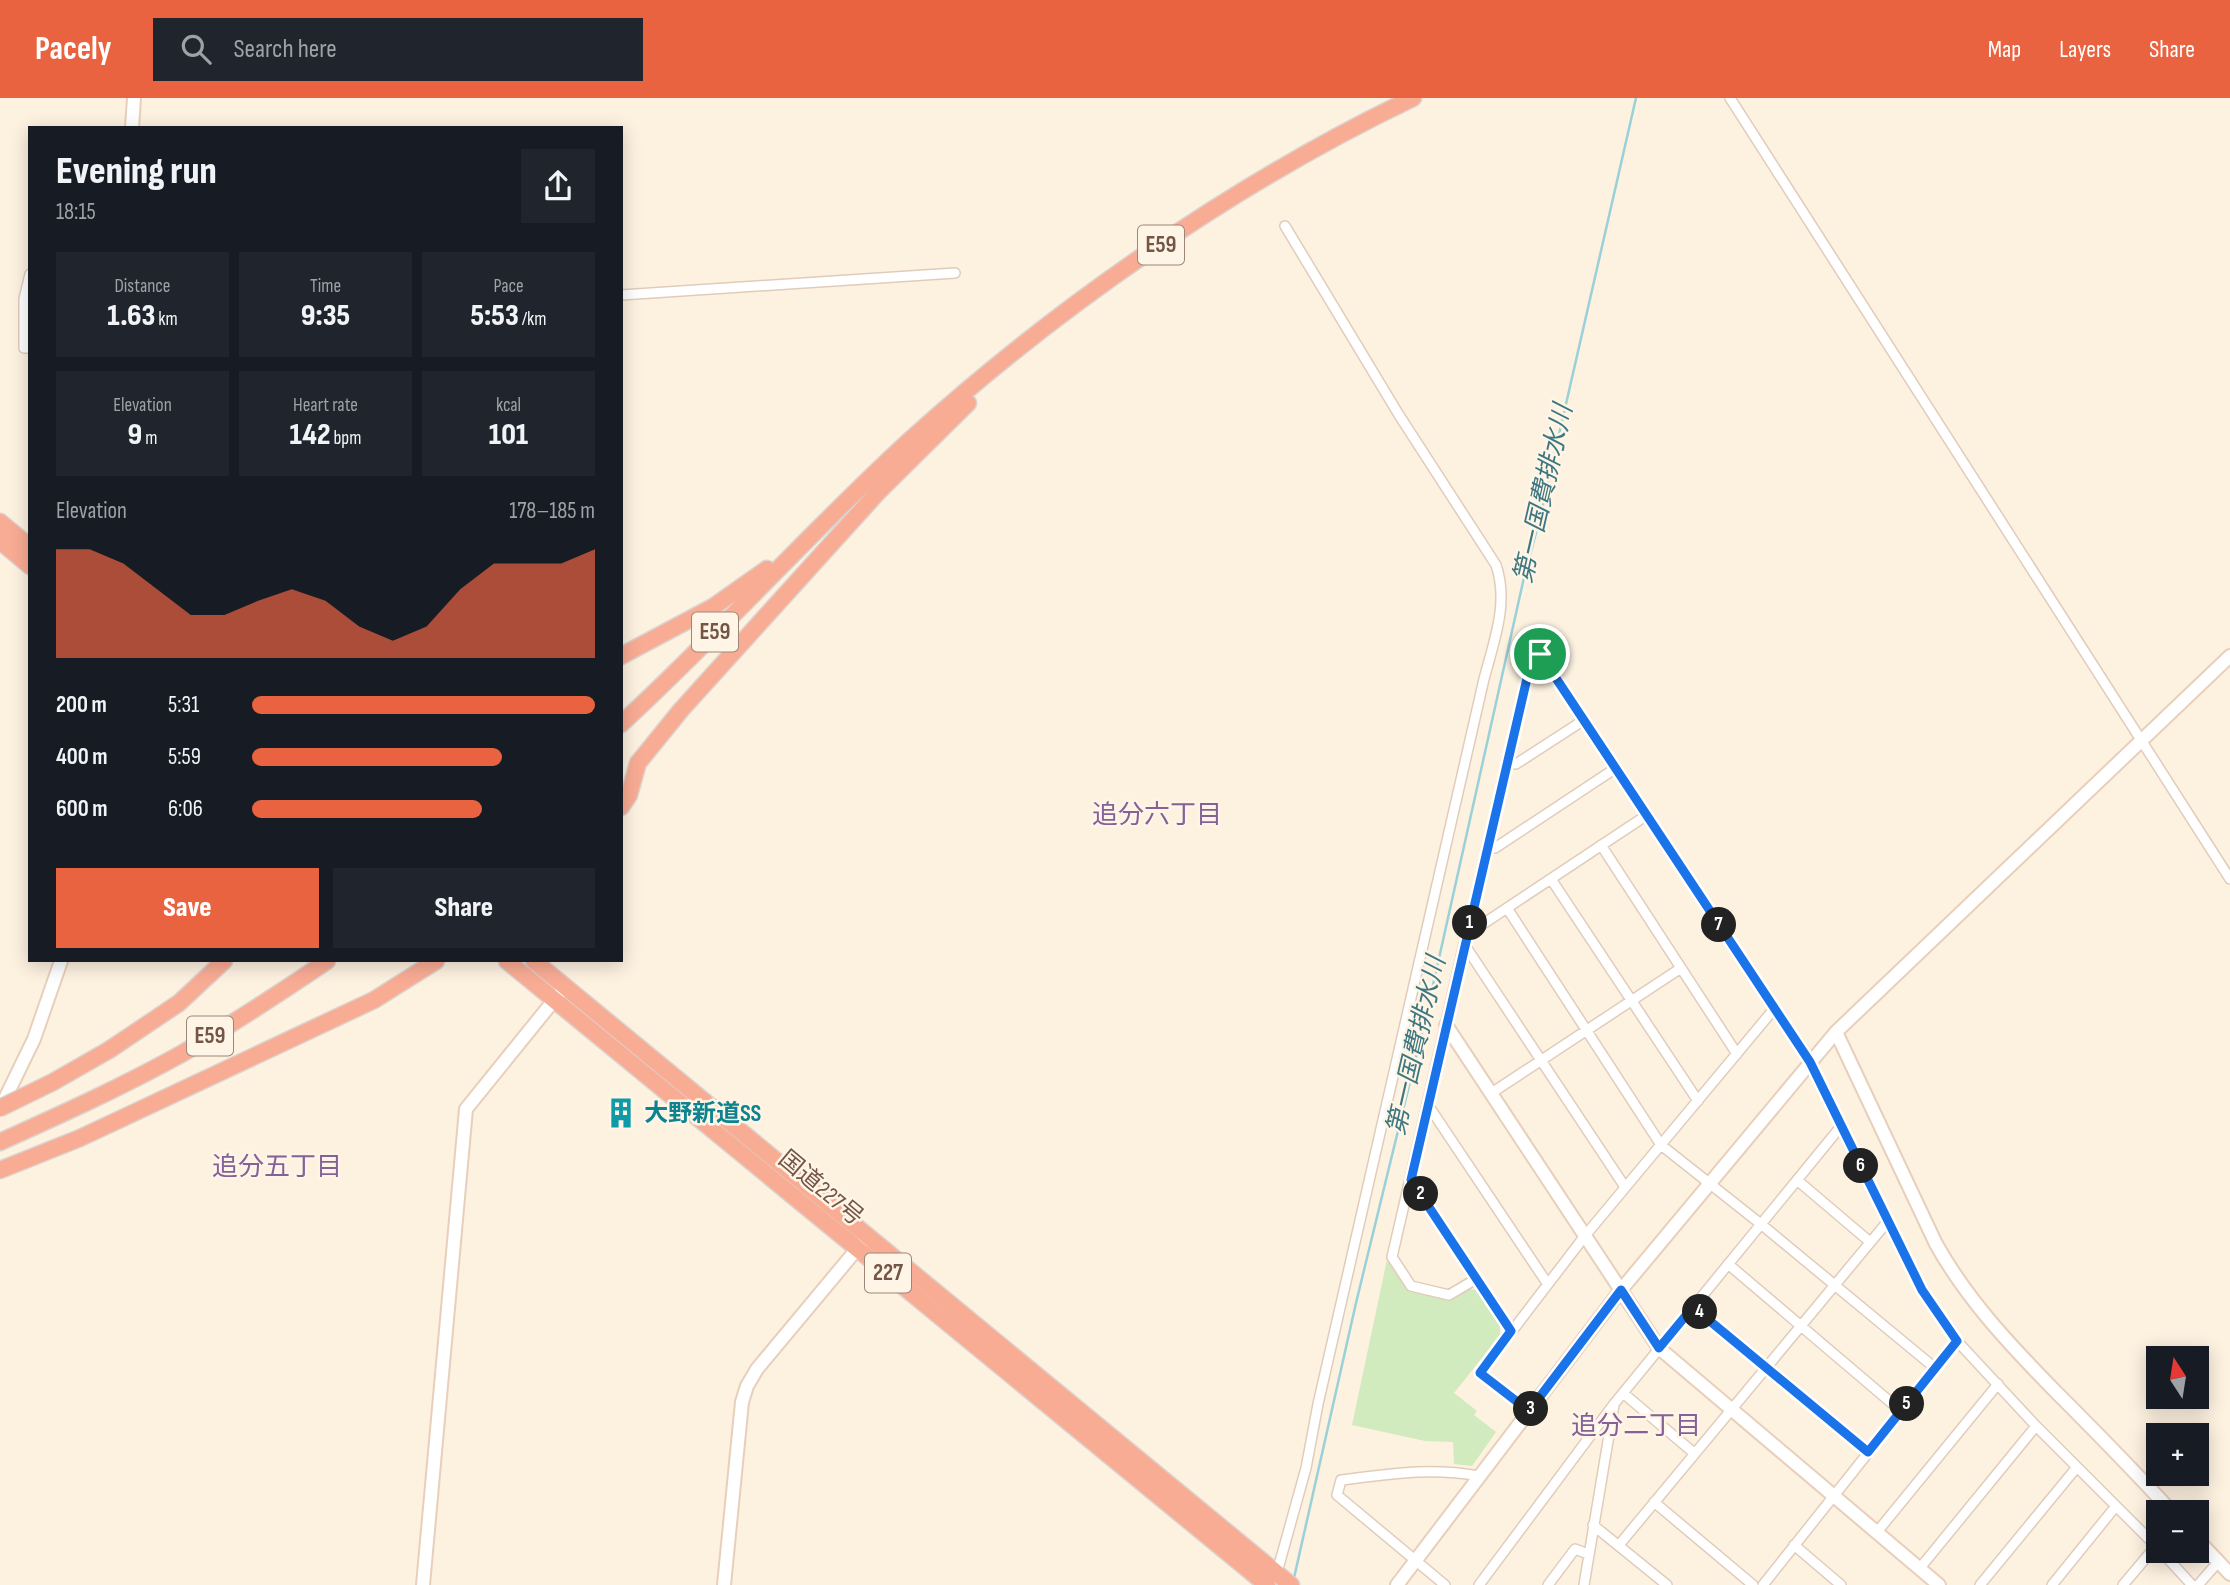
<!DOCTYPE html>
<meta charset="utf-8">
<style>
:root{--surface:#171b24;--page:#20242c;--text:#f1f3f6;--muted:#9ea1a6;--accent:#ea6341}
body{margin:0;font-family:"Sofia Sans Condensed","Noto Sans JP",sans-serif;background:var(--page);color:var(--text);height:100vh;display:flex;flex-direction:column;font-size:26px;white-space:nowrap}
*{box-sizing:border-box;margin:0}
p{font-size:23px;color:var(--muted)}
.icon{flex:none;width:38px;height:38px;fill:none;stroke:currentColor;stroke-width:2;stroke-linecap:round;stroke-linejoin:round}
.map{position:relative;flex:1;overflow:hidden}
.panel{position:absolute;left:28px;top:28px;width:595px;height:836px;display:flex;flex-direction:column;background:var(--surface);border-radius:0px;box-shadow:0 4px 18px #0003}
.panel>*{flex:none}
.needle{width:46px;rotate:348deg}
.tools{position:absolute;left:2146px;top:1248px;display:grid;gap:14px}
.tools a{display:grid;place-items:center;width:63px;height:63px;border-radius:0px;background:var(--surface);box-shadow:0 4px 18px #0003;font-size:35px}
.pin{position:absolute;display:grid;place-items:center;width:60px;height:60px;color:#fff;margin:-30px;border:4px solid #fff;border-radius:50%;box-shadow:0 2px 7px #0007}
.km{position:absolute;width:35px;height:35px;margin:-18px;border-radius:50%;background:#222;color:#fff;font-size:19px;line-height:35px;text-align:center}
.round{display:grid;place-items:center;flex:none;width:74px;height:74px;border-radius:0px;background:var(--page)}
.summary{display:flex;align-items:center;justify-content:space-between;height:119px;padding:0 28px}
h1{font-size:38px;font-weight:800;line-height:52px}
.figures{display:grid;grid-template-columns:repeat(3,1fr);gap:10px;height:119px;padding:7px 28px}
.figures div{display:grid;align-content:center;border-radius:0px;background:var(--page);text-align:center}
.figures b{font-size:30px;font-weight:800}
.figures small{font-size:19px;font-weight:400}
.figures p{font-size:19px}
.chart{height:196px;padding:14px 28px}
.chart p{display:flex;justify-content:space-between}
.chart svg{width:100%;height:126px;margin-top:7px;fill:var(--accent);opacity:.7}
.primary-button{display:flex;gap:14px;margin-top:auto;padding:14px 28px}
.primary-button a{flex:1;height:80px;border-radius:0px;background:var(--accent);color:#fff;font-size:28px;font-weight:800;line-height:80px;text-align:center}
.primary-button a+a{background:var(--page);color:var(--text)}
ul{padding:0 28px;list-style:none;font-size:23px}
li{display:grid;grid-template-columns:112px 84px 1fr;align-items:center;height:52px}
li i{height:18px;border-radius:9px;background:var(--accent)}
header{display:flex;align-items:center;gap:42px;box-sizing:border-box;height:98px;padding:0 35px;background:var(--accent);color:#fff}
header strong{font-size:33px}
nav{display:flex;gap:38px;margin-inline-start:auto;font-size:24px}
.search{width:490px;height:63px;background:var(--page);display:flex;align-items:center;gap:18px;box-sizing:border-box;padding:0 24px;border-radius:0px;color:var(--muted);font-size:26px}
.map>svg:first-child{display:block}
.green{fill:#d1eabe}
.lines{fill:none;stroke-linecap:round;stroke-linejoin:round}
.stream{stroke:#9ad0d8;stroke-width:2.5}
.street-casing{stroke:#e1ccbc;stroke-width:12}
.secondary-casing{stroke:#e8cfbb;stroke-width:16}
.highway-casing{stroke:#dbd3cf;stroke-width:19}
.street{stroke:#fff;stroke-width:9}
.secondary{stroke:#fff;stroke-width:12}
.highway{stroke:#f9ac94;stroke-width:16}
.highway-bridge-casing{stroke:#dbd3cf;stroke-width:19;stroke-linecap:butt}
.highway-bridge{stroke:#f9ac94;stroke-width:16}
.route-casing{stroke:#fff;stroke-width:14}
.route{stroke:#1a73e8;stroke-width:9}
.labels{text-anchor:middle;dominant-baseline:central;stroke-width:5;stroke-linejoin:round;paint-order:stroke}
.shield{fill:#fff5e6;stroke:#9e8677;stroke-width:2}
.shield-label{font-size:23px;font-weight:bold;fill:#745647}
.culture-label{font-size:24px;font-weight:bold;fill:#0d838f;stroke:#fff5e6;text-anchor:start}
.street-label{font-size:24px;fill:#745647;stroke:#fff5e6}
.water-label{font-size:26px;font-style:italic;fill:#3d7781;stroke:#fff5e6}
.neighbourhood-label{font-size:26px;fill:#846297;stroke:#fff5e6}
</style>
<header>
<strong>Pacely</strong>
<div class="search"><svg class="icon" aria-label="search" viewBox="0 0 24 24"><circle cx="10" cy="10" r="6"/><path d="M15 15l6 6"/></svg>Search here</div>
<nav><a>Map</a><a>Layers</a><a>Share</a></nav>
</header>
<div class="map">
<svg width="2230" height="1487" viewBox="0 0 2230 1487">
<rect width="100%" height="100%" fill="#fdf1e0"/>
<path class="green" d="M1387 1162 1408 1193 1451 1203 1469 1191 1477 1192 1500 1225V1237L1454 1295 1477 1313 1474 1317 1496 1334 1472 1368 1454 1366 1453 1344 1425 1343 1352 1327Z"/>
<g class="lines">
<path class="stream" d="M1294 1480 1356 1205 1427 914 1525 475 1539 424 1636 0"/>
<g class="street-casing">
<path id="street" d="M1730 0 2230 781
M30 176 24 201V250H30
M621 197 955 175
M1507 665 1516 666 1584 622
M1601 747 1737 956
M1488 749 1495 750 1616 670
M1551 781 1698 1003
M1507 810 1647 717
M1468 836 1531 563 1540 556 1774 911
M1464 846 1625 1089
M1490 996 1681 870
M1428 1007 1547 1185
M1411 1081 1511 1233
M1797 1082 1870 1144
M1728 1166 1901 1313
M1476 1181 1449 1197 1411 1188 1392 1159 1464 846 1468 836 1507 810 1661 1047 1762 1127 1935 1270
M1693 1208 1868 1354
M1957 1243 2036 1328 2158 1450
M1623 1295 1694 1355
M1529 1313 1480 1275 1584 1139 1774 911 1810 965 1922 1193 1957 1243 1763 1487
M1654 1404 1753 1487
M1593 1427 1667 1487
M1877 1434 1998 1286
M1619 1447 1888 1123
M1794 1447 1841 1487
M2160 1452 2192 1487
M1920 1470 2036 1328
M1276 1478 1306 1370 1318 1306 1484 581C1494 543 1509 505 1496 467L1399 317 1285 128
M1445 1487 1337 1397 1341 1382C1390 1376 1430 1369 1479 1378
M1479 1487 1614 1306 1842 1027
M1548 1487 1575 1451 1588 1456
M1584 1487 1614 1307
M1980 1487 2077 1369
M2052 1487 2116 1408
M2123 1487 2156 1448
M2198 1487 2219 1463"/>
</g>
<g class="secondary-casing">
<path id="secondary" d="M132 30 134 0
M1446 927 1659 1250 1939 1487
M1836 934 1936 1146C1968 1203 2011 1248 2057 1295 2096 1334 2135 1374 2172 1414
M0 1011 34 941 61 863
M2196 1440 2230 1476
M423 1487 466 1011 559 896
M724 1487 742 1304 747 1288 757 1271 862 1145
M1397 1487 1621 1192 1836 934 2230 558"/>
</g>
<g class="highway-casing">
<path id="highway" d="M0 424 30 449
M0 443 30 468
M621 558 713 509 767 471
M621 626C720 535 809 435 908 344 1054 211 1235 85 1413 0
M621 709 629 697 638 665 681 612 879 393 968 305
M507 863 1267 1487
M534 863 1291 1487
M109 952 179 905 224 863
M0 1044C62 1016 124 988 183 955 232 926 280 895 327 863
M0 1072 80 1040 374 902 436 863"/>
</g>
<use href="#street" class="street"/>
<use href="#secondary" class="secondary"/>
<use href="#highway" class="highway"/>
<g class="highway-bridge-casing">
<path id="highway-bridge" d="M0 1010 53 984 109 952"/>
</g>
<use href="#highway-bridge" class="highway-bridge"/>
</g>
<g class="lines">
<g class="route-casing">
<path id="route" d="M1540 556 1810 964 1922 1192 1957 1243 1868 1354 1693 1209 1659 1250 1621 1192 1529 1313 1480 1275 1511 1233 1411 1082 1531 563Z"/>
</g>
<use href="#route" class="route"/>
</g>
<defs>
<g id="building-bare" transform="scale(2.415)"><path d="M-4-6H4V6H1V3H-1V6H-4ZM-2.5-4.3h1.7v1.8h-1.7ZM.8-4.3h1.7v1.8H.8ZM-2.5-1h1.7V.8h-1.7ZM.8-1h1.7V.8H.8Z" fill="#0f9aa8" stroke="#fff5e6" stroke-width="2.5" paint-order="stroke"/></g>
</defs>
<g fill-rule="evenodd">
<use href="#building-bare" x="621" y="1015"/>
</g>
<g class="labels">
<g class="shield">
<rect x="1138" y="127.5" width="46" height="39" rx="5"/>
<rect x="692" y="514.5" width="46" height="39" rx="5"/>
<rect x="187" y="918.5" width="46" height="39" rx="5"/>
<rect x="865" y="1155.5" width="46" height="39" rx="5"/>
</g>
<g class="shield-label">
<text x="1161" y="147">E59</text>
<text x="715" y="534">E59</text>
<text x="210" y="938">E59</text>
<text x="888" y="1175">227</text>
</g>
<g class="culture-label">
<text x="644" y="1015">大野新道SS</text>
</g>
<g class="street-label">
<text transform="translate(821 1090) rotate(40)">国道227号</text>
</g>
<g class="water-label">
<text transform="translate(1544 396) rotate(-77)">第一国費排水川</text>
<text transform="translate(1417 948) rotate(-77)">第一国費排水川</text>
</g>
<g class="neighbourhood-label">
<text x="1157" y="717">追分六丁目</text>
<text x="277" y="1069">追分五丁目</text>
<text x="1636" y="1328">追分二丁目</text>
</g>
</g>
</svg>
<div class="tools">
<a><svg class="needle" viewBox="-14 -14 28 28"><path d="M0-13l5 13h-10z" fill="#e53935"/><path d="M0 13l5-13h-10z" fill="#9ea1a6"/></svg></a>
<a>+</a>
<a>−</a>
</div>
<div class="pin" style="left:1540px;top:556px;background:#1e9e55"><svg class="icon" aria-label="arrive" viewBox="0 0 24 24"><path d="M6 21V4h12l-3 4 3 4H6"/></svg></div>
<b class="km" style="left:1470px;top:825px">1</b>
<b class="km" style="left:1421px;top:1096px">2</b>
<b class="km" style="left:1531px;top:1311px">3</b>
<b class="km" style="left:1700px;top:1214px">4</b>
<b class="km" style="left:1907px;top:1306px">5</b>
<b class="km" style="left:1861px;top:1068px">6</b>
<b class="km" style="left:1719px;top:827px">7</b>
<section class="panel">
<div class="summary"><div><h1>Evening run</h1><p>18:15</p></div><a class="round"><svg class="icon" aria-label="share" viewBox="0 0 24 24"><path d="M12 15V3M7 8l5-5 5 5M5 13v7h14v-7"/></svg></a></div>
<div class="figures">
<div><p>Distance</p><b>1.63<small> km</small></b></div>
<div><p>Time</p><b>9:35</b></div>
<div><p>Pace</p><b>5:53<small> /km</small></b></div>
</div>
<div class="figures">
<div><p>Elevation</p><b>9<small> m</small></b></div>
<div><p>Heart rate</p><b>142<small> bpm</small></b></div>
<div><p>kcal</p><b>101</b></div>
</div>
<div class="chart"><p><span>Elevation</span>178–185 m</p>
<svg viewBox="0 0 160 44" preserveAspectRatio="none"><path d="M0 44V6L10 6L20 11L30 20L40 29L50 29L60 24L70 20L80 24L90 33L100 38L110 33L120 20L130 11L140 11L150 11L160 6V44z"/></svg>
</div>
<ul>
<li><b>200 m</b>5:31<i style="width:100%"></i></li>
<li><b>400 m</b>5:59<i style="width:73%"></i></li>
<li><b>600 m</b>6:06<i style="width:67%"></i></li>
</ul>
<div class="primary-button"><a>Save</a><a>Share</a></div>
</section>
</div>
